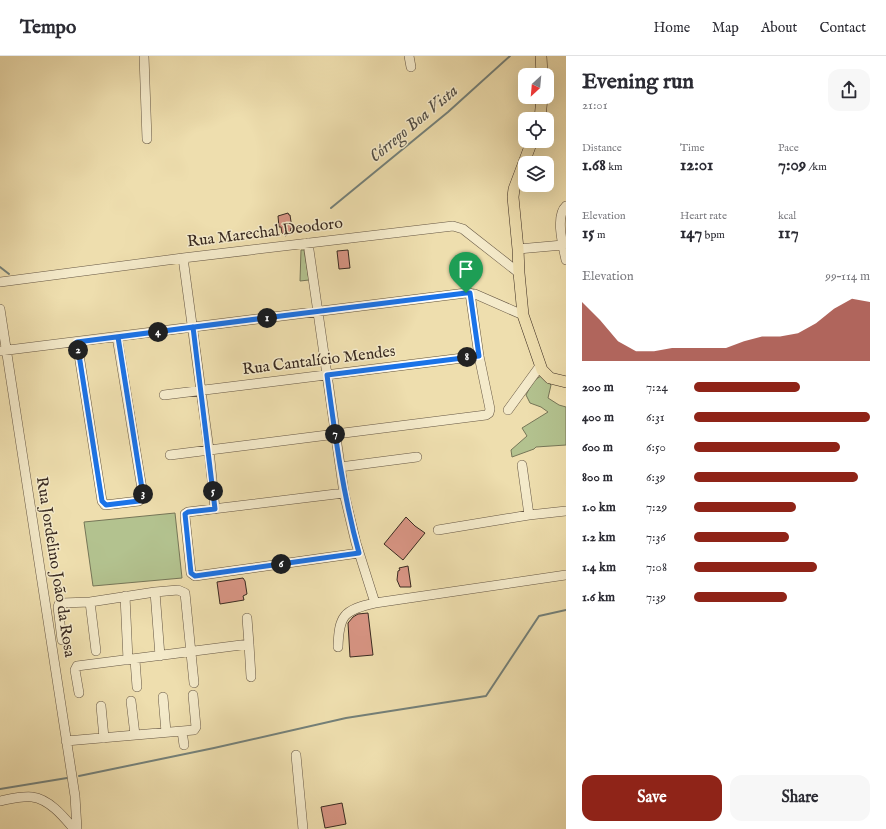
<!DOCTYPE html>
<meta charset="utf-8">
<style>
:root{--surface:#fff;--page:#f7f7f7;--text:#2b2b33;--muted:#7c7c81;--line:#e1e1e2;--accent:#8f2418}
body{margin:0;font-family:"IM FELL English",serif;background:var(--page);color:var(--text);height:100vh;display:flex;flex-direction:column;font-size:15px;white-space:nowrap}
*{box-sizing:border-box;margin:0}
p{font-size:13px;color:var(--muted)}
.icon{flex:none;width:22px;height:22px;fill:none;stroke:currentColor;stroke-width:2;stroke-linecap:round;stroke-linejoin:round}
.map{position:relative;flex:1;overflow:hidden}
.panel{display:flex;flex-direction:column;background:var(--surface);width:320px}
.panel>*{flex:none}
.needle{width:26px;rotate:206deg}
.controls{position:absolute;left:518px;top:12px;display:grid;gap:8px}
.controls a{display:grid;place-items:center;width:36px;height:36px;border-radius:8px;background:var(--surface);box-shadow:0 4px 16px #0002;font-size:20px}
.pin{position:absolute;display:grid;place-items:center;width:34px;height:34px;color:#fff;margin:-41px -17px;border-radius:50% 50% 50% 0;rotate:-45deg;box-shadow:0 0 4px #0007}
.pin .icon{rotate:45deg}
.km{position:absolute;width:20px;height:20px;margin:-10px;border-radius:50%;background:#222;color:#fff;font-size:11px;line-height:20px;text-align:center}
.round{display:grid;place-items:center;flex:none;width:42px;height:42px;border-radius:12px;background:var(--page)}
.summary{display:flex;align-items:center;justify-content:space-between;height:68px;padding:0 16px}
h1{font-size:22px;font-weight:700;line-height:30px}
.metrics{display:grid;grid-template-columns:repeat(3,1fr);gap:6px;height:68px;padding:4px 16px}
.metrics div{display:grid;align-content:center}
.metrics b{font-size:17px;font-weight:700}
.metrics small{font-size:11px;font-weight:400}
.metrics p{font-size:11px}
.chart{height:112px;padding:8px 16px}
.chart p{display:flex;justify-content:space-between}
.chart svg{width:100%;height:72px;margin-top:4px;fill:var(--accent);opacity:.7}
.action{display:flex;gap:8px;margin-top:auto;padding:8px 16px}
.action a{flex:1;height:46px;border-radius:12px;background:var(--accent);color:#fff;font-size:16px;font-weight:700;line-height:46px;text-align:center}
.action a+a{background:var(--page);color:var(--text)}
ul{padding:0 16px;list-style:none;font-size:13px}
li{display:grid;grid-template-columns:64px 48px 1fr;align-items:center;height:30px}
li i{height:10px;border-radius:5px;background:var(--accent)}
header{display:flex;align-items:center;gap:24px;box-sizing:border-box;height:56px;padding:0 20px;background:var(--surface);border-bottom:1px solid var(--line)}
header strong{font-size:19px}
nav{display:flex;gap:22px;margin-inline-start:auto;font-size:14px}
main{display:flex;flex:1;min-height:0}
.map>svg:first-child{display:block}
.green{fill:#b3c28f;stroke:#767658}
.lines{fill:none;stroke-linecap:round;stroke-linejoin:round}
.stream{stroke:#748079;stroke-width:2}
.building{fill:#d89584;stroke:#392a21}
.minor-casing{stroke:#665744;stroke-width:10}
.major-casing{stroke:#392a21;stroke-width:12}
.minor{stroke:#f4eaca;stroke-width:9}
.major{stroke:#eedeae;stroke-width:11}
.route-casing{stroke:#fff;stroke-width:8}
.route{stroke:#1a73e8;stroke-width:5}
.labels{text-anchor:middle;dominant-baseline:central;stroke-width:3;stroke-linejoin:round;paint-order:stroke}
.street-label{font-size:16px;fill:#392a21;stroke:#f4eaca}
.water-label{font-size:17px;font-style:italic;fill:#524e46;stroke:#f4eaca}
</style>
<header>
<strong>Tempo</strong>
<nav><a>Home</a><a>Map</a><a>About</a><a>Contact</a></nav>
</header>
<main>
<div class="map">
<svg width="566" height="773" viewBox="0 0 566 773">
<rect width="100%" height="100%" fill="#eedeae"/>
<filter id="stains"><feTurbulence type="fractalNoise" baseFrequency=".005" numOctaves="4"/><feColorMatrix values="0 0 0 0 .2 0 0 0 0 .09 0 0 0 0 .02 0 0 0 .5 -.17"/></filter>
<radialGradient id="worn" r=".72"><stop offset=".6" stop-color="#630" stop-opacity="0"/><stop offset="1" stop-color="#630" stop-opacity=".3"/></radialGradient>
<path class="green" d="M301 194H304L309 224 300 225Z
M541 320 551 329 548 342 559 349 566 351V389L536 391 534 393 512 401 511 394 527 380 522 372 548 356 541 351 530 347 526 339 533 325Z
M175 457 182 522 93 530 84 466Z"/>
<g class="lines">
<path class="stream" d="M331 152 448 56 510 0
M0 211 9 218
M79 720 214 692 346 662 486 640 539 560 566 554
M0 733 67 722"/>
</g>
<path class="building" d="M288 157 289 159H290L292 172H291L290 177 285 180 282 177 281 171H279L278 160Z
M348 194 350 212 339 213 337 195Z
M406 461 415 470 425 477 403 504 384 488Z
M408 510 411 531H400L397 524 398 515 400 514 399 512Z
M243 522 245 525 247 538 243 540 244 544 220 548 217 526Z
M368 557 373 599 350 601 348 567 353 561 358 558Z
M342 747 346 768 325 772 321 751Z"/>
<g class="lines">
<g class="minor-casing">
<path id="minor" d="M144 0 147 83
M409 0 411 11
M566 150C555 160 563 190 566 204
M308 187 344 437 356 487 375 547
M518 193 563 189
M183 202 209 394 215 453
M0 226 183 202 453 170 463 173 468 177 519 217
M0 253 75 740 77 773
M77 286 102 445 105 449 139 445 143 439 117 281
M0 295 466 237 475 238 523 259
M164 339 479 300
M508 354 540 310
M170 399 486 359 489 357 490 353 479 300 470 237
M522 409 529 459
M340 411 417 401
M344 437 188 456 185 458V461L191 517 195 520 359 497
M438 474 529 459 566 455
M155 536 160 600
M125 540 128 604
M90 546 96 595
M62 584 58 551 59 548 62 547 90 546 155 536 178 534 185 537 194 627
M249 588 251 621
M338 591C339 560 343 554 375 547L566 519
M135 604 137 631
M79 637 75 614 77 610 249 588 247 562
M163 641 166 676
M131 645 135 679
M101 650 104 682
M182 675 194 674 196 671 193 639
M66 685 182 675 184 689
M296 699 303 773
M0 745C10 743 21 740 32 741 49 743 63 760 74 773"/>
</g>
<g class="major-casing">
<path id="major" d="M541 0 542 19
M540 63 542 41
M532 85 514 133 513 141 518 193 519 217 523 259 542 314 550 322 566 326"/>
</g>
<use href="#minor" class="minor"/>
<use href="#major" class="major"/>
</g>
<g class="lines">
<g class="route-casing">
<path id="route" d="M466 237C336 253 207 269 77 286L102 445 106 449 139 445 143 439 118 281 193 271 215 453 188 456 185 458 191 517 195 520 359 497C343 439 335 379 327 319L479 300 470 237H466"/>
</g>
<use href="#route" class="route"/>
</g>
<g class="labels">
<g class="street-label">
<text transform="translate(265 177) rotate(-7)">Rua Marechal Deodoro</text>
<text transform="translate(319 305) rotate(-7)">Rua Cantalício Mendes</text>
<text transform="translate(55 511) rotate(81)">Rua Jordelino João da Rosa</text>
</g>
<g class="water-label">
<text transform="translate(414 68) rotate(-40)">Córrego Boa Vista</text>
</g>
</g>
<rect width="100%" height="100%" filter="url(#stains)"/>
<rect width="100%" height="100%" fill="url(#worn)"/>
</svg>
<div class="controls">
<a><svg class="needle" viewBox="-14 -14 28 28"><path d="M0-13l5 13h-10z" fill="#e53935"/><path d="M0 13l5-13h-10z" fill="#7c7c81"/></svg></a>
<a><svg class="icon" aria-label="locate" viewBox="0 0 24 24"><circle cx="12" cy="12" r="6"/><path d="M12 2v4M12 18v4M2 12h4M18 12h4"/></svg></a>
<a><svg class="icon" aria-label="layers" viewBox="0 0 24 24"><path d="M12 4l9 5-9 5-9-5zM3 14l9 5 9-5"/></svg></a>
</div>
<div class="pin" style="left:466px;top:237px;background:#1e9e55"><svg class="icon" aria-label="arrive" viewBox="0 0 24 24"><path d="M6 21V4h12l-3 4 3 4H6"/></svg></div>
<b class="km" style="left:267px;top:262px">1</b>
<b class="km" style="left:78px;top:294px">2</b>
<b class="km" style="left:143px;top:438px">3</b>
<b class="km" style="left:158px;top:276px">4</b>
<b class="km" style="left:213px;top:435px">5</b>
<b class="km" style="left:281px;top:508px">6</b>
<b class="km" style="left:335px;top:378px">7</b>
<b class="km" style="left:467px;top:301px">8</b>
</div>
<section class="panel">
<div class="summary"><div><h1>Evening run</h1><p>21:01</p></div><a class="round"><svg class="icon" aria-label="share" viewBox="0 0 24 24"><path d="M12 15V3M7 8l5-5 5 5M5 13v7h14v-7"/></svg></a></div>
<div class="metrics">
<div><p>Distance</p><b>1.68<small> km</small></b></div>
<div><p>Time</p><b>12:01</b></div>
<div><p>Pace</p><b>7:09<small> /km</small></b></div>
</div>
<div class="metrics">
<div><p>Elevation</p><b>15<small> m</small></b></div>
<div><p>Heart rate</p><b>147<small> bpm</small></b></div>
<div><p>kcal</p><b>117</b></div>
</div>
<div class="chart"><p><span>Elevation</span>99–114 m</p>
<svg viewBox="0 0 160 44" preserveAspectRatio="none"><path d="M0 44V8L10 19L20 32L30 38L40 38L50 36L60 36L70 36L80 36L90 32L100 29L110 29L120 27L130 21L140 12L150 6L160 8V44z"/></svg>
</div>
<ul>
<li><b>200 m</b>7:24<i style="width:60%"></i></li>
<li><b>400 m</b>6:31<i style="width:100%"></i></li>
<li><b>600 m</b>6:50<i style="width:83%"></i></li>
<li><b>800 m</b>6:39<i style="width:93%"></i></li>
<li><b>1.0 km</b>7:29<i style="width:58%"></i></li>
<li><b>1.2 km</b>7:36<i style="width:54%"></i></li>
<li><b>1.4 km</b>7:08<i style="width:70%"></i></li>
<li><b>1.6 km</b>7:39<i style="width:53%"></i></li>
</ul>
<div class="action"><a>Save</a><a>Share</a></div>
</section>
</main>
